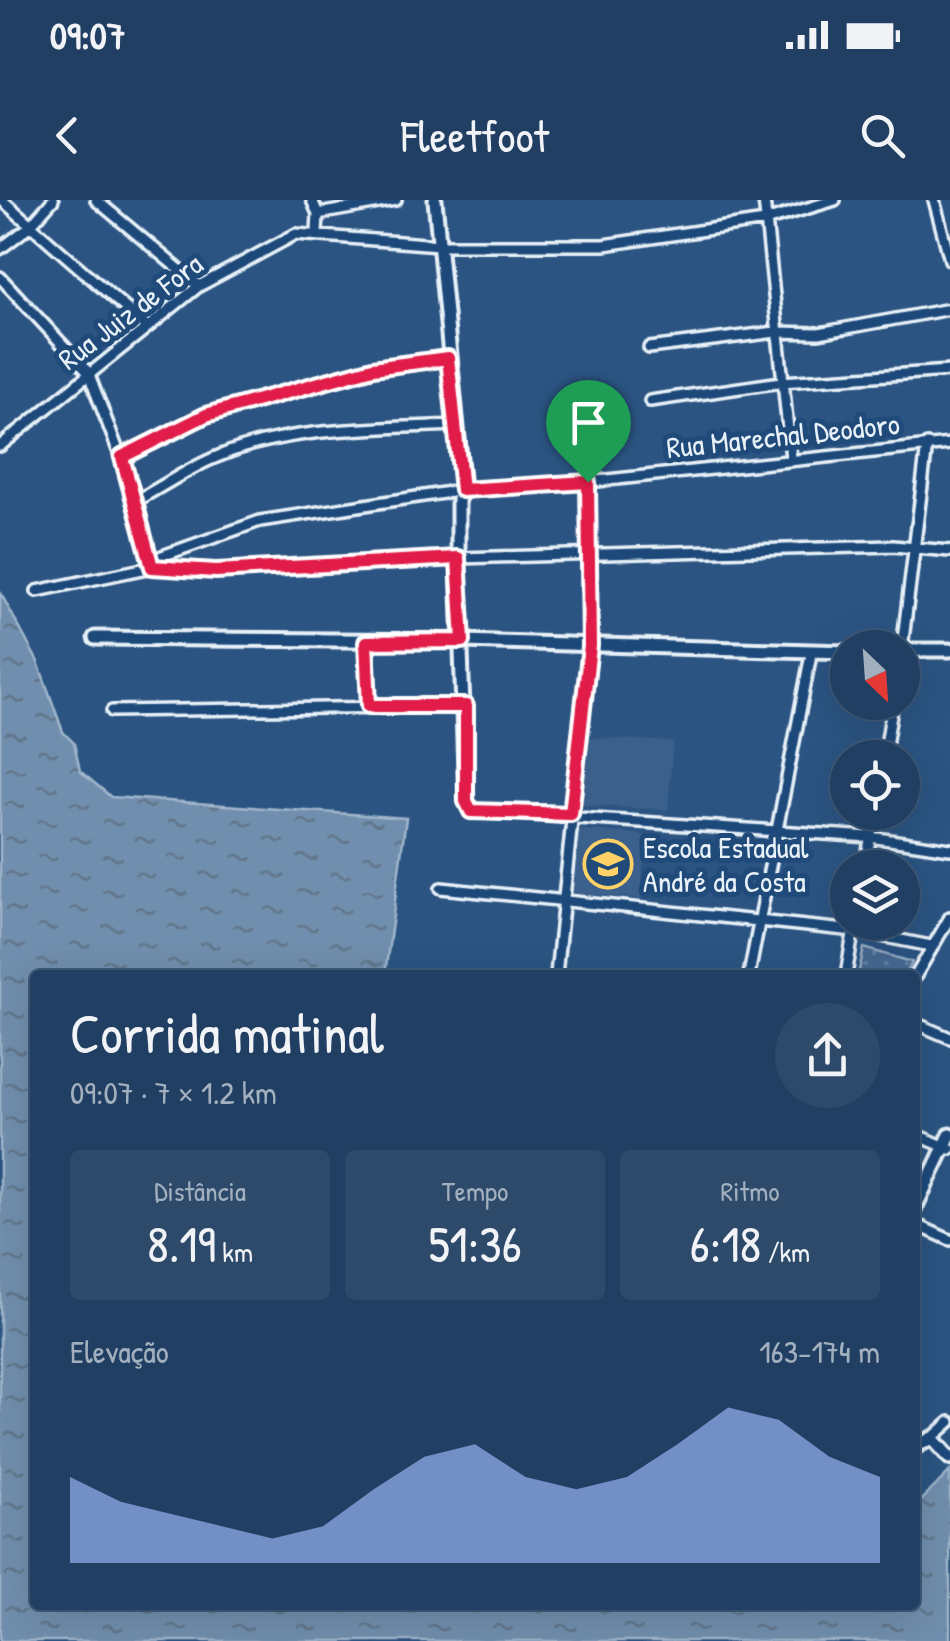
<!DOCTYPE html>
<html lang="pt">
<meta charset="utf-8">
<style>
:root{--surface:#203f62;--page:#2d4a6b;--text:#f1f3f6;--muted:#a2afbe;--line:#3d5877;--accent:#95b2f1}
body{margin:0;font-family:"Patrick Hand",sans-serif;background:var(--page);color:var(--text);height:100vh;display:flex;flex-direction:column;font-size:38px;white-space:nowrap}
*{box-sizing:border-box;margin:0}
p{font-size:32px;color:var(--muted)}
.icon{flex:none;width:55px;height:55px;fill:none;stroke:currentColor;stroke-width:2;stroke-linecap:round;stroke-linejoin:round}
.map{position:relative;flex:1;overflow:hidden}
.details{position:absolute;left:30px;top:770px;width:890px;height:640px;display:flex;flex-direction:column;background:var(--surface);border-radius:10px;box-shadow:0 10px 40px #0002,0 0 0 2px var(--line)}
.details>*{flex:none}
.needle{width:65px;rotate:155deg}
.controls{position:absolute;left:830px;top:430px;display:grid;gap:20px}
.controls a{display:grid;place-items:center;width:90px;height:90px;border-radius:50%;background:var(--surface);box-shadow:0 10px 40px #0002,0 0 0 2px var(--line);font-size:50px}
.pin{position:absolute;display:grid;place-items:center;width:85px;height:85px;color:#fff;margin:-102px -42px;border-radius:50% 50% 50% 0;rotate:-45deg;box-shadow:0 0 10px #0007}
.pin .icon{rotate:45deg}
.round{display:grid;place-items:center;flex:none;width:105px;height:105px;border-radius:52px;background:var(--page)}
.headline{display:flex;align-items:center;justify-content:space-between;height:170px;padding:0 40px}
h1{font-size:55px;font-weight:600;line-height:75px}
.stats{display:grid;grid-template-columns:repeat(3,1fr);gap:15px;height:170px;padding:10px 40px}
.stats div{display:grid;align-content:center;border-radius:10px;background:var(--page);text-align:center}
.stats b{font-size:50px;font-weight:600}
.stats small{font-size:28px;font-weight:400}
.stats p{font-size:28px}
.chart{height:280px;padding:20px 40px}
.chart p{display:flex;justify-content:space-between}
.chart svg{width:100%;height:180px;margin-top:10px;fill:var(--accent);opacity:.7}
.status{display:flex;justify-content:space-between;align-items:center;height:70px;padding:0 50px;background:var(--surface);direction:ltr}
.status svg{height:28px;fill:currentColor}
header{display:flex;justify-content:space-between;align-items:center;height:130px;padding:0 40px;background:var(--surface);font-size:45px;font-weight:600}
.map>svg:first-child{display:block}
.built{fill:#3a608b}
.park{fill:url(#park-dots);stroke:#98aec6;stroke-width:2.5}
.water{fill:url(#water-ripples);stroke:#a0b6cb;stroke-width:2.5}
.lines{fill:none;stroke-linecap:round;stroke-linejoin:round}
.minor-casing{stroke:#e8f1f8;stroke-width:16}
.tertiary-casing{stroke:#e8f1f8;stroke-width:19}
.minor{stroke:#1f4a7a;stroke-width:9}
.tertiary{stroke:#1f4a7a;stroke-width:11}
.route-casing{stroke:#fff;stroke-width:20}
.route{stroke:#e11d48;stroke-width:12}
.labels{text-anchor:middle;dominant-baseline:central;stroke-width:10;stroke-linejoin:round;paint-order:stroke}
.street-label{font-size:30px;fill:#e8f1f8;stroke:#1f4a7a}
.poi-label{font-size:30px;fill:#e8f1f8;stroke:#1f4a7a;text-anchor:start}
</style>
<div class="status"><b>09:07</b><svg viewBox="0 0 49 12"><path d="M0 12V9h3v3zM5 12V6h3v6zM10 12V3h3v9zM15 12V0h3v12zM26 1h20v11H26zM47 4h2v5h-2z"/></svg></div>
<header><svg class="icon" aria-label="back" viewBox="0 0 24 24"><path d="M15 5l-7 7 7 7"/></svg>Fleetfoot<svg class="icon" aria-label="search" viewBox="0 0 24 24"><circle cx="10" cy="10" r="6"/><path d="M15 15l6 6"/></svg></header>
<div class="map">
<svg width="950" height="1441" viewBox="0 0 950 1441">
<defs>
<pattern id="park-dots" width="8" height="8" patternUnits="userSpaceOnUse" patternTransform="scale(2.5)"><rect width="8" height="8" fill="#476b93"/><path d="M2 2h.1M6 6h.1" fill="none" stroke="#6281a3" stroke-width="1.8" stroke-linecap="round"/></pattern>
<pattern id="water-ripples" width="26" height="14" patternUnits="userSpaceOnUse" patternTransform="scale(2.5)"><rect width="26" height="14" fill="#708ead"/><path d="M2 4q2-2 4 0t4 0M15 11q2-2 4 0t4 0" fill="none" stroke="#61768a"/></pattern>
</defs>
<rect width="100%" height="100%" fill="#2b5482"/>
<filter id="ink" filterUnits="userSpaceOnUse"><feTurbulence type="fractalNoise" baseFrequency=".01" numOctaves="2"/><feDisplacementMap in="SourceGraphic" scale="20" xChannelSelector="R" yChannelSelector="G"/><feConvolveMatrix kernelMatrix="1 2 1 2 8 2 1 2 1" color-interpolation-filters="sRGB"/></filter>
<g filter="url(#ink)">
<path class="built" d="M584 537 673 542 668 610 579 605Z
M575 629 645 635 641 699 570 693Z"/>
<path class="park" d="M864 748 912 762 906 775H858Z"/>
<path class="water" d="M0 392 38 462 63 532 74 543 80 571 111 597 406 618 385 775H35V1405H915V1307L950 1271V1441H0Z"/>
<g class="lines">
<g class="minor-casing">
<path id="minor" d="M2 0 147 127
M96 0 199 86
M312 0 318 14 317 33
M764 0 791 258
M934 0 950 60
M318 14 396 0
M0 49 29 27 53 0
M0 77 88 172 137 300 151 364
M649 148 776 132 819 133 950 109
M650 201 781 182 950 171
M0 246 199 86 296 34 439 45H604L765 21 835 0
M122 257 206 215 373 168 448 158
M137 300C164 286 190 267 219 256 291 226 379 229 456 225
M151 360 260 321 463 290 588 282 950 244
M37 391 152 367 216 371 458 358 893 346 950 351
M366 441 369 506
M902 448 927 245
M112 511 466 506
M884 558 893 502
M471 611 870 637 950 649
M865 668 875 612
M441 688 855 731 931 746
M556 775 590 446 588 282
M749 775 811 454
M846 775 855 722
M915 777 950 717
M915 823 950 838
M915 934 950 949
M915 1024 950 1040
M932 1238 950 1222"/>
</g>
<g class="tertiary-casing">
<path id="tertiary" d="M435 0 463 290 458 299V358L466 601 471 611
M95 438 463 441 848 452
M902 450H950
M915 1008 950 935
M915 1247 932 1238 950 1258"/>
</g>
<use href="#minor" class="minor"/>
<use href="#tertiary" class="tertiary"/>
</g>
</g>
<g class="lines" filter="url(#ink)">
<g class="route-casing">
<path id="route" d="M448 158 462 290 588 282 590 446 571 614 471 611 466 601V506H369L366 442 463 441 458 358 216 371 152 367 122 257 206 215 373 168Z"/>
</g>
<use href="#route" class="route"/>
</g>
<defs>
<g id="school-ring" transform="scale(2.5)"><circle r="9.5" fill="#1f4a7a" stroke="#ffd166" stroke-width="1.5"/><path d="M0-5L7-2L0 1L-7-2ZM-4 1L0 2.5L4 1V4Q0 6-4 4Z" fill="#ffd166"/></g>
</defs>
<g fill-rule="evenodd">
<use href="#school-ring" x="608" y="664"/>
</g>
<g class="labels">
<g class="street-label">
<text transform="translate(130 111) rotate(-37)">Rua Juiz de Fora</text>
<text transform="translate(783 235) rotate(-6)">Rua Marechal Deodoro</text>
</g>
<g class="poi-label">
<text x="643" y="647">Escola Estadual<tspan x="643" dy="34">André da Costa</tspan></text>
</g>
</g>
</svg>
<div class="controls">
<a><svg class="needle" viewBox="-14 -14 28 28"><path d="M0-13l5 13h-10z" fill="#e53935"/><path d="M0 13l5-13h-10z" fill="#a2afbe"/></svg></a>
<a><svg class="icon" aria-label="locate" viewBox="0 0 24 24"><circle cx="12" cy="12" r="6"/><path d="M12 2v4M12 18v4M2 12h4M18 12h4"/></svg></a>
<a><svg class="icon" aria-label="layers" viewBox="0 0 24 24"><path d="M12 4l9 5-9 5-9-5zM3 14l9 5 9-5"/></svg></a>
</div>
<div class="pin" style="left:588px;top:282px;background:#1e9e55"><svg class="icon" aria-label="arrive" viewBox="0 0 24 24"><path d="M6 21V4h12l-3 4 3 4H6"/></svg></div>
<section class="details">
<div class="headline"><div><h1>Corrida matinal</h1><p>09:07 · 7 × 1.2 km</p></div><a class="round"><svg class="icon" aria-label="share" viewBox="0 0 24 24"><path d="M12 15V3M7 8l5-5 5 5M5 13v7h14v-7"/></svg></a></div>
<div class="stats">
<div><p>Distância</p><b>8.19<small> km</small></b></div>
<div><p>Tempo</p><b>51:36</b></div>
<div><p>Ritmo</p><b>6:18<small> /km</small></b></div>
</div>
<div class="chart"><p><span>Elevação</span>163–174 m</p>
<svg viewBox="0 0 160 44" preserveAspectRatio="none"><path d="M0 44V23L10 29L20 32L30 35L40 38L50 35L60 26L70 18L80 15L90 23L100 26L110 23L120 15L130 6L140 9L150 18L160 23V44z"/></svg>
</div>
</section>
</div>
